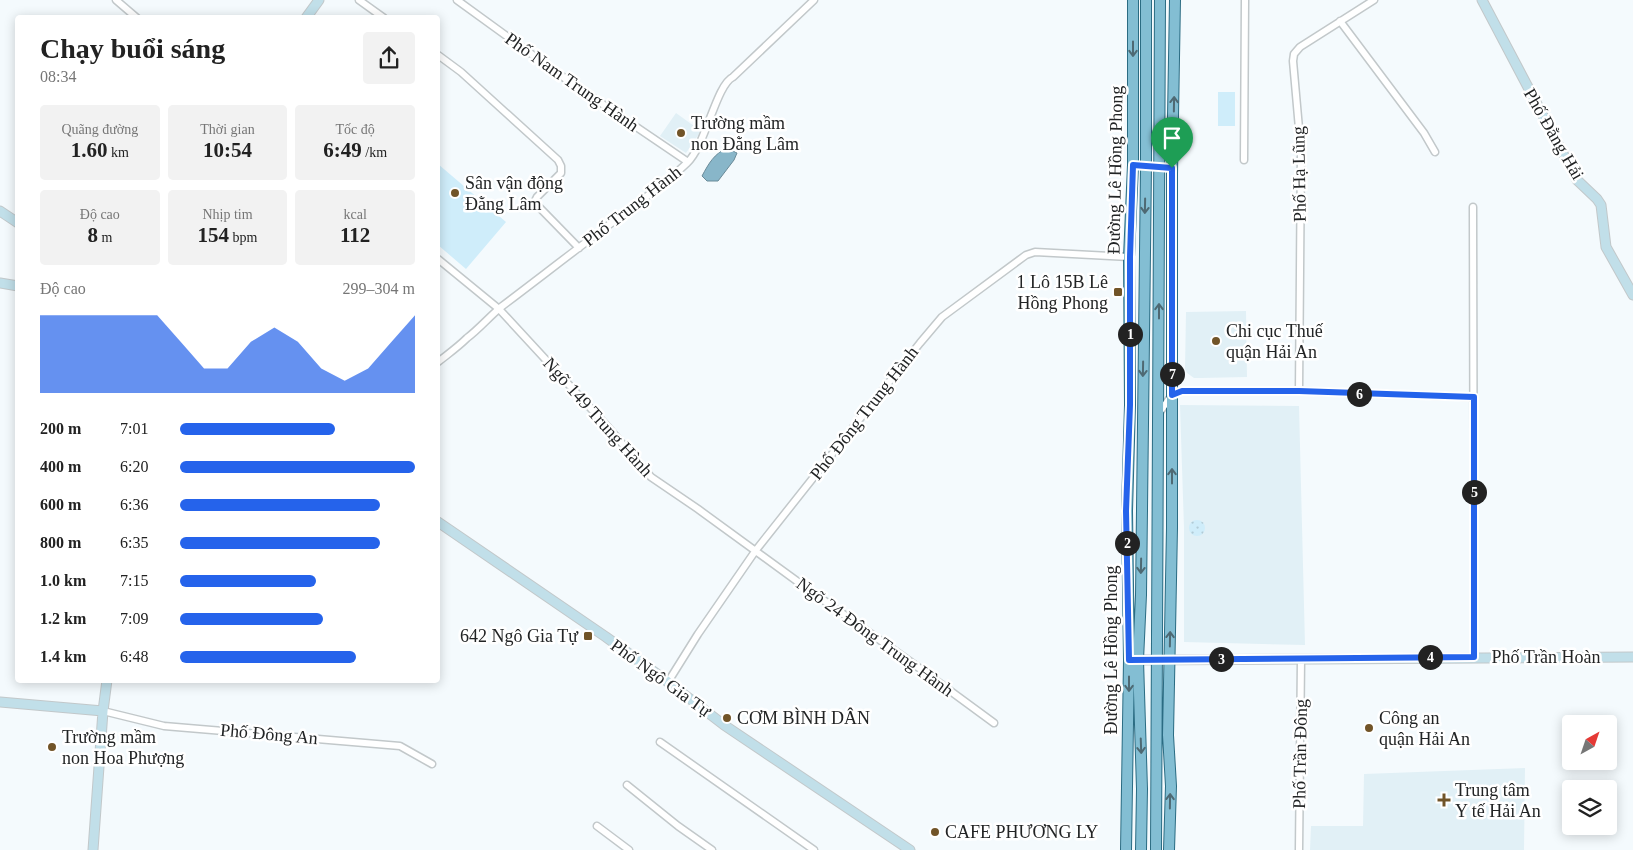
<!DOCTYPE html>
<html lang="vi">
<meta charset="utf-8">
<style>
:root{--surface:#fff;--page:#f2f2f2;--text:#222;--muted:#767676;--accent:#2563eb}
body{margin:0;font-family:Georgia,serif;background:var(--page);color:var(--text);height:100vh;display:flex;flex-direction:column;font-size:19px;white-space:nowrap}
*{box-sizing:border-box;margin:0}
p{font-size:16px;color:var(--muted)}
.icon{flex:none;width:28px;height:28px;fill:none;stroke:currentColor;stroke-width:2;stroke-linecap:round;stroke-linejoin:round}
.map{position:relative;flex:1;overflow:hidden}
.sheet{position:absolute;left:15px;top:15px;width:425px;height:668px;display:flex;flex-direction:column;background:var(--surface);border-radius:5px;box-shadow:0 2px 12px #0003}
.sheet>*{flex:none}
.needle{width:32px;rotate:40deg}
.buttons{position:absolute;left:1562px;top:715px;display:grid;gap:10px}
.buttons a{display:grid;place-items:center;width:55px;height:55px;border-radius:5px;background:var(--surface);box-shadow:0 2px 12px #0003;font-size:25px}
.pin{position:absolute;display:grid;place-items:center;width:42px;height:42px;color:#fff;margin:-51px -21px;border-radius:50% 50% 50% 0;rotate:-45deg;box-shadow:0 0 5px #0007}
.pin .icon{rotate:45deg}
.km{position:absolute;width:25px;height:25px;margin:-12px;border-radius:50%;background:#222;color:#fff;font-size:14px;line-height:25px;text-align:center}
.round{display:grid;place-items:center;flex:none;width:52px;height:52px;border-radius:5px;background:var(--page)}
.overview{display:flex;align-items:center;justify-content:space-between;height:85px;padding:0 25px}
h1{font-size:28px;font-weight:800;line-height:38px}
.figures{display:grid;grid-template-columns:repeat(3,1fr);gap:8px;height:85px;padding:5px 25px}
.figures div{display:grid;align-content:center;border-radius:5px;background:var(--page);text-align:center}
.figures b{font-size:21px;font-weight:800}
.figures small{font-size:14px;font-weight:400}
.figures p{font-size:14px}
.chart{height:140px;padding:10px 25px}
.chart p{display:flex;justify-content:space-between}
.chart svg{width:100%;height:90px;margin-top:5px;fill:var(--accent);opacity:.7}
ul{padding:0 25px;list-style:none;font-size:16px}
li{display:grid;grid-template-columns:80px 60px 1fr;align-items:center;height:38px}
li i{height:12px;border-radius:6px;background:var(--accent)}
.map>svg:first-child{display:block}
.built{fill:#e1f0f6}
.grass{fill:url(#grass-dots)}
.garden{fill:#cfedfa}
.water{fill:#88b6c9;stroke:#698a98}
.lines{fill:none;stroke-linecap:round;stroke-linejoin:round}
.street-casing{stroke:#c2c8ca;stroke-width:9}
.secondary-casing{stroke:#c2c8ca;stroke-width:11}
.primary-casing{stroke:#2b6c83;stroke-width:12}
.street{stroke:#fff;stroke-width:6}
.secondary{stroke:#c1dfe9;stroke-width:9}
.primary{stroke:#83bed3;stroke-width:10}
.oneway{stroke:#4e6973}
.route-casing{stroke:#fff;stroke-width:10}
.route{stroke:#2563eb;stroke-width:6}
.poi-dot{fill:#715428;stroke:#fff;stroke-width:2}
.labels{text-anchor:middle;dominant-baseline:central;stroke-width:5;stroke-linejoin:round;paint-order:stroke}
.street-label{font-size:18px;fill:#222425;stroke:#fff}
.poi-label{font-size:18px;fill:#222425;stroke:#fff;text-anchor:start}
</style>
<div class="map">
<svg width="1633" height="850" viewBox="0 0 1633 850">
<defs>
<pattern id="grass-dots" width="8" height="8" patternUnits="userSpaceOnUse" patternTransform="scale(1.25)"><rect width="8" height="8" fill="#cfedfa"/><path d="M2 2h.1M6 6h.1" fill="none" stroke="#b1cbd6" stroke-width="1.8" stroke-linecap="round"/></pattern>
</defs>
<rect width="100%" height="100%" fill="#f4fafd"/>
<path class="built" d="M676 113 701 131 686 153 660 136Z
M1246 311 1247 377 1201 378H1194L1187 373 1185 369 1186 312Z
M1180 405 1299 406 1305 645 1184 642V528Z
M1525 768 1524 850H1310L1311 826H1363L1364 774Z"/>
<path class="grass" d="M1189 528a8 8 0 1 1 16 0a8 8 0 1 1-16 0Z"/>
<path class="garden" d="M1218 92H1235V126H1218Z
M438 164 506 222 466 269 438 245Z"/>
<path class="water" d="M727 148 737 153 734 160 718 181H707L702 176C709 163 714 154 727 148Z"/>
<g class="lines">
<g class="street-casing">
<path id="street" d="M116 0 137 18
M359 0 384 18
M457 0 570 82 688 162
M1340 21 1424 133 1435 152
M438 55 461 72 558 160 561 166V173L537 197 535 201 538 206 579 248
M1244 160 1245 0
M1473 207 1474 657
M438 259 499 309 607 426 651 477 698 509 805 587 915 665 994 723
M438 362C448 354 458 347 467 338 479 329 489 317 501 307 542 276 583 244 625 213 646 197 668 181 687 163 706 145 716 85 733 77L814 0
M1299 391 1301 151 1293 61 1294 54 1300 47 1374 0
M1159 413 1172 395 1182 391H1299L1473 397
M668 682 698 634 756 550 920 343 942 317 1026 255 1035 252 1129 257
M103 711 164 726 400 746 432 764
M660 742 814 850
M627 785 678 826 712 850
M597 826 629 850
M1299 850 1301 659"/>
</g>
<g class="secondary-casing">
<path id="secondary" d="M1482 0 1577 180 1597 199 1601 205 1606 247 1633 295
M306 18 319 0
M0 211 18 223
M0 283 18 286
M438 522 606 637 668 682 724 725 910 850
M1132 660 1633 657
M0 702 103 711
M93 850 103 711 107 680"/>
</g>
<g class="primary-casing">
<path id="primary" d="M1126 850 1129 660 1127 511 1130 405 1129 257 1133 165V0
M1141 850 1142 789 1138 660 1141 595 1146 167V0
M1156 850 1160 0
M1169 850 1171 786 1168 735 1172 528V174L1175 0"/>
</g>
<use href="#street" class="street"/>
<use href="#secondary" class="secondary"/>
<use href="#primary" class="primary"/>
</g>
<defs><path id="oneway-shaft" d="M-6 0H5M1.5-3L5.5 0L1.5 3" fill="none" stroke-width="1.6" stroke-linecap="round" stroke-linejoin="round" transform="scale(1.25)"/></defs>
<g class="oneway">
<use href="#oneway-shaft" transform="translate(1133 49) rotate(90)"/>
<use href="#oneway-shaft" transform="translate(1174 104) rotate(-89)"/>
<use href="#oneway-shaft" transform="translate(1145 206) rotate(91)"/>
<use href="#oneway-shaft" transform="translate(1159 311) rotate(-90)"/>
<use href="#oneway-shaft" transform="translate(1143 369) rotate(91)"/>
<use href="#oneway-shaft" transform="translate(1172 476) rotate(-90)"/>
<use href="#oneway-shaft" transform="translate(1141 566) rotate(91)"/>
<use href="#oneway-shaft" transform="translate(1170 639) rotate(-89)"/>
<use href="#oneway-shaft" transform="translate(1129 684) rotate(90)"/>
<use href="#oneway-shaft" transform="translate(1141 746) rotate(88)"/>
<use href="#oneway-shaft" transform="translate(1170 801) rotate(-89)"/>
</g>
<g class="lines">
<g class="route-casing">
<path id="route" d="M1133 165 1172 168V395L1182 391H1299L1474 397V657L1129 660 1126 511 1130 405V257Z"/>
</g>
<use href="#route" class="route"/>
</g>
<g class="poi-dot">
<circle cx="681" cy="133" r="5"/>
<circle cx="455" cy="193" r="5"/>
<rect x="1113" y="287" width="10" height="10" rx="2.5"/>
<circle cx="1216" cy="341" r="5"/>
<rect x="583" y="631" width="10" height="10" rx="2.5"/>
<circle cx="727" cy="718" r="5"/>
<circle cx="1369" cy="728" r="5"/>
<circle cx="52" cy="747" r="5"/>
<path d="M1441.5 792.5h5v5h5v5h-5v5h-5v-5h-5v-5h5z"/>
<circle cx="935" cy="832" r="5"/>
</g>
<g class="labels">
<g class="street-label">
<text transform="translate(572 82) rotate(35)">Phố Nam Trung Hành</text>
<text transform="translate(1554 134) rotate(60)">Phố Đằng Hải</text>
<text transform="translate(1115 170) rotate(-89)">Đường Lê Hồng Phong</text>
<text transform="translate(1299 174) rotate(-91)">Phố Hạ Lũng</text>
<text transform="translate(632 206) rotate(-38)">Phố Trung Hành</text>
<text transform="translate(864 413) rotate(-52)">Phố Đông Trung Hành</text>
<text transform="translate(598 417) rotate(48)">Ngõ 149 Trung Hành</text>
<text transform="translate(875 637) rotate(36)">Ngõ 24 Đông Trung Hành</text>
<text transform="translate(1111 650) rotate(-90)">Đường Lê Hồng Phong</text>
<text x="1546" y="657">Phố Trần Hoàn</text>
<text transform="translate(661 678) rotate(36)">Phố Ngô Gia Tự</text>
<text transform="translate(269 734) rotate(5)">Phố Đông An</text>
<text transform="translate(1300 754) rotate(-89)">Phố Trần Đông</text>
</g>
<g class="poi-label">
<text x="691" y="123">Trường mầm<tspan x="691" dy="21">non Đằng Lâm</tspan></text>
<text x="465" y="183">Sân vận động<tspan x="465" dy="21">Đằng Lâm</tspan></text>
<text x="1108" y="282" text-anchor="end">1 Lô 15B Lê<tspan x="1108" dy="21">Hồng Phong</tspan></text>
<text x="1226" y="331">Chi cục Thuế<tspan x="1226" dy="21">quận Hải An</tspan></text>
<text x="578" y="636" text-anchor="end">642 Ngô Gia Tự</text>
<text x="737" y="718">CƠM BÌNH DÂN</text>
<text x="1379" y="718">Công an<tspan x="1379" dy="21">quận Hải An</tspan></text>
<text x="62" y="737">Trường mầm<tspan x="62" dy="21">non Hoa Phượng</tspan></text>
<text x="1455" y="790">Trung tâm<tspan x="1455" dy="21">Y tế Hải An</tspan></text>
<text x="945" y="832">CAFE PHƯƠNG LY</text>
</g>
</g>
</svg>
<div class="buttons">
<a><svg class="needle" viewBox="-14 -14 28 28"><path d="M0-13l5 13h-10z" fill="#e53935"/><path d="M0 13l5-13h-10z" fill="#767676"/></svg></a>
<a><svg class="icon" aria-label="layers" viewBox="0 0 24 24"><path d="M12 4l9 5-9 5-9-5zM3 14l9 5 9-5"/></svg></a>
</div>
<div class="pin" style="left:1172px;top:168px;background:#1e9e55"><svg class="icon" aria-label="arrive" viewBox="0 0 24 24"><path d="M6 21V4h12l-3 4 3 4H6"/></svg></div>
<b class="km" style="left:1130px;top:334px">1</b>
<b class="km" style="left:1127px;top:543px">2</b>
<b class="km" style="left:1221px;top:659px">3</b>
<b class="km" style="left:1430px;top:657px">4</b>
<b class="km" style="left:1474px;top:492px">5</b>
<b class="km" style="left:1359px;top:394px">6</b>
<b class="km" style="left:1172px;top:374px">7</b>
<section class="sheet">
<div class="overview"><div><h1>Chạy buổi sáng</h1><p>08:34</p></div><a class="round"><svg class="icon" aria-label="share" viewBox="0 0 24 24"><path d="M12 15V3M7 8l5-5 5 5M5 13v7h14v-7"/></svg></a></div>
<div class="figures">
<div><p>Quãng đường</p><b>1.60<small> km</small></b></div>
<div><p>Thời gian</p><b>10:54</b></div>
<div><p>Tốc độ</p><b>6:49<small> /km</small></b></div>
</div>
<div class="figures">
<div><p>Độ cao</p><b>8<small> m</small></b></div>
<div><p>Nhịp tim</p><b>154<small> bpm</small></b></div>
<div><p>kcal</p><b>112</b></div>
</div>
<div class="chart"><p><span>Độ cao</span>299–304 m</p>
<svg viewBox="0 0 160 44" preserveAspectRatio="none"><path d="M0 44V6L10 6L20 6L30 6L40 6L50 6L60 19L70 32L80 32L90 19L100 12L110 19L120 32L130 38L140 32L150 19L160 6V44z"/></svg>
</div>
<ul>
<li><b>200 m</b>7:01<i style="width:66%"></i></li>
<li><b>400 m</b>6:20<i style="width:100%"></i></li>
<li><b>600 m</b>6:36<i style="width:85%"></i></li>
<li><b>800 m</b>6:35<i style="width:85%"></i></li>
<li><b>1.0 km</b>7:15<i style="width:58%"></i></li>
<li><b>1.2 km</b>7:09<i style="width:61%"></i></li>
<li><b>1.4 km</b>6:48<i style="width:75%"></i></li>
</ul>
</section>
</div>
